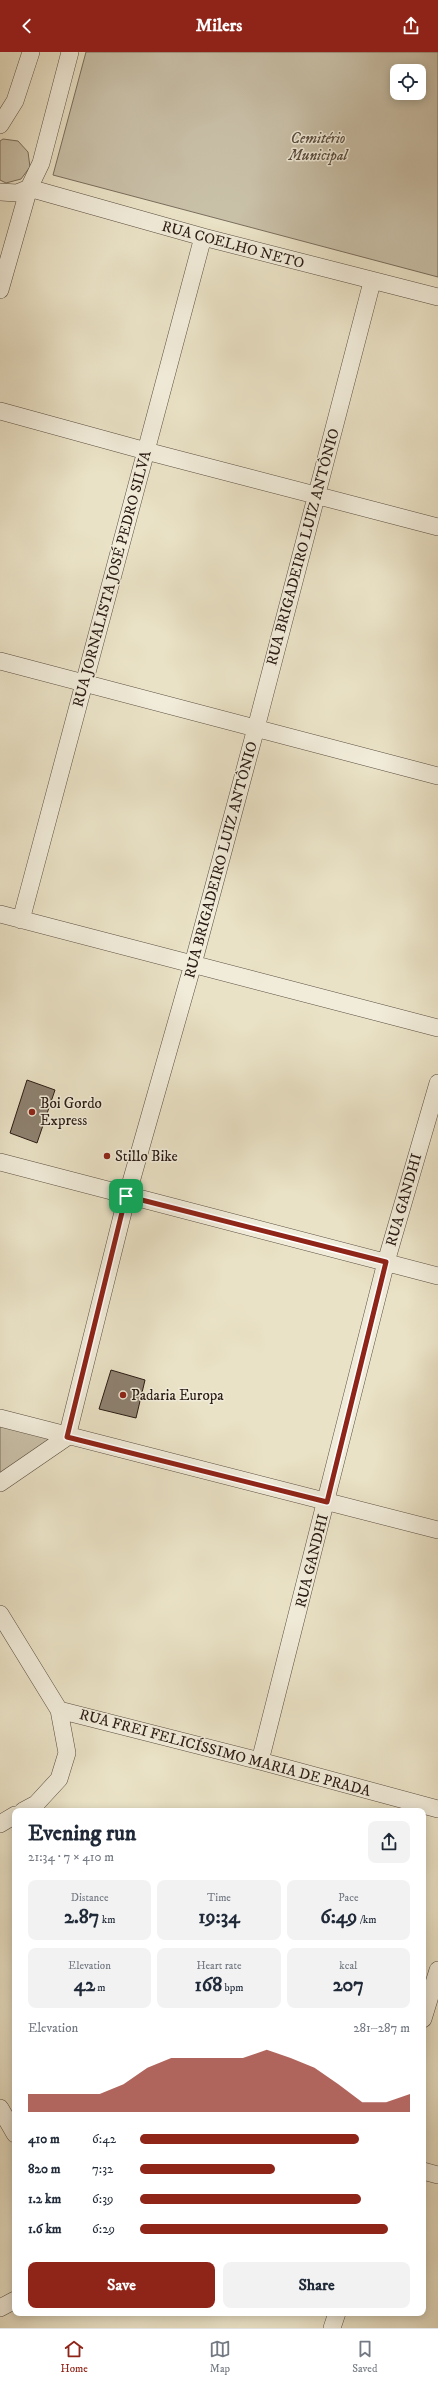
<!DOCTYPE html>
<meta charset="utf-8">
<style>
:root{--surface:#fff;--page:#f2f2f3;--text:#1f2937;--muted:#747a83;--line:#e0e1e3;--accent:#8f2418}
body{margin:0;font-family:"IM FELL DW Pica",serif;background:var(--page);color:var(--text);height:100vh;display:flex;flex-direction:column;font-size:15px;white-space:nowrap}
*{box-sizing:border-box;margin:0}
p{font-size:13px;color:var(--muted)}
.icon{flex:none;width:22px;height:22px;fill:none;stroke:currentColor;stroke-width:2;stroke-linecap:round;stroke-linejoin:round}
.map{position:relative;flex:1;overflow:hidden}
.details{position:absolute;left:12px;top:1756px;width:414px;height:508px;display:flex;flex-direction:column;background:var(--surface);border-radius:8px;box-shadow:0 2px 10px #0003}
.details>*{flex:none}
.tools{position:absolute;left:390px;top:12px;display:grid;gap:8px}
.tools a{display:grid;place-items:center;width:36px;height:36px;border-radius:8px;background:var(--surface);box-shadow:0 2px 10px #0003;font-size:20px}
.pin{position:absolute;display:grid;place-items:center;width:34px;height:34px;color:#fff;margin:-17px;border-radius:8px;box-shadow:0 2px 6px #0006}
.round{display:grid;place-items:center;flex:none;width:42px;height:42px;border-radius:8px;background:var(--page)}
.headline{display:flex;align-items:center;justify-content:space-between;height:68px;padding:0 16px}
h1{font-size:22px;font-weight:700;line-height:30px}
.figures{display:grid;grid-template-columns:repeat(3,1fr);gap:6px;height:68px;padding:4px 16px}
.figures div{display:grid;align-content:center;border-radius:8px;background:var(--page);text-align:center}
.figures b{font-size:20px;font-weight:700}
.figures small{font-size:11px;font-weight:400}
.figures p{font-size:11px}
.chart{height:112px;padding:8px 16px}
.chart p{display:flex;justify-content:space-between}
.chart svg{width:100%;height:72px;margin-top:4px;fill:var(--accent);opacity:.7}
.cta{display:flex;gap:8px;margin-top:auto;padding:8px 16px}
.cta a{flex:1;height:46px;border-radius:8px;background:var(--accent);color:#fff;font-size:16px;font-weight:700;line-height:46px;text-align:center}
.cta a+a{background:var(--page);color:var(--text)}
ul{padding:0 16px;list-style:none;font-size:13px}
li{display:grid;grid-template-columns:64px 48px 1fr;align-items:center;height:30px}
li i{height:10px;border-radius:5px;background:var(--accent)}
header{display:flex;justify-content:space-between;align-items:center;height:52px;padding:0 16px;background:var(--accent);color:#fff;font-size:18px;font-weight:700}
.menu{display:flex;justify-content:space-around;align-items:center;height:56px;border-top:1px solid var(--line);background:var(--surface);font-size:11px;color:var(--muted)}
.menu a{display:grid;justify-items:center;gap:2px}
.menu .active{color:var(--accent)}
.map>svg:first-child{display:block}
.green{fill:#c9c0a8;stroke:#7a6e5e;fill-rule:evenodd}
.building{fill:#8e8271;stroke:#2a1b14}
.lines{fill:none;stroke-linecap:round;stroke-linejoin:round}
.minor-casing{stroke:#5a4d40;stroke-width:18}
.minor{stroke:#f1ecda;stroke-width:17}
.route-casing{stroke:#fff;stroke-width:8}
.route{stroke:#8f2418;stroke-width:5}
.poi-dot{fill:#8f2418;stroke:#f1ecda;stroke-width:1.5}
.labels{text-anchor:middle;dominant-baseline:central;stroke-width:3;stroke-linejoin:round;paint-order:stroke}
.park-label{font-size:15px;font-style:italic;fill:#5a4d40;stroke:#f1ecda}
.street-label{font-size:15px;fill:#2a1b14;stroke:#f1ecda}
.poi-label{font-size:15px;fill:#2a1b14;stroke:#f1ecda;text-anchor:start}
</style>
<header><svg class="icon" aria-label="back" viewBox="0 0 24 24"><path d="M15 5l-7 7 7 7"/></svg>Milers<svg class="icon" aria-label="share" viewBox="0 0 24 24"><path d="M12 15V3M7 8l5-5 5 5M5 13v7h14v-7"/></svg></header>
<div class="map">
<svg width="438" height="2276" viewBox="0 0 438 2276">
<rect width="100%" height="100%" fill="#eae2c6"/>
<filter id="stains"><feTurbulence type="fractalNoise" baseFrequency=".005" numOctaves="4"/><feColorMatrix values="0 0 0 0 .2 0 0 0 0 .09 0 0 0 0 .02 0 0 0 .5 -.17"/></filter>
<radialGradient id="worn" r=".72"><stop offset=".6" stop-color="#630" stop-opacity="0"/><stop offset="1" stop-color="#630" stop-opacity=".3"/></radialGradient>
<path class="green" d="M86 0H438V225L53 123ZM397 19H419V41H397Z
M3 87 18 89 28 100 30 115 21 127 6 131 0 128V89Z
M0 1368 64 1386 0 1428Z"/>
<path class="building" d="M27 1028 55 1038 37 1091 10 1081Z
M111 1318 145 1328 136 1366 99 1357Z"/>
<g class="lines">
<g class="minor-casing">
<path id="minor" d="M0 73 15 49 31 0
M29 136 203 185 438 245
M0 140 17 141 29 136
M0 238 29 136 41 111 70 0
M0 359 146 399 438 475
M0 609 438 724
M0 862 438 976
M21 868 203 185
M0 1110 438 1224
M0 1366 438 1478
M0 1431 67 1385 127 1144 193 912 256 676 372 230
M0 1562 59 1658 67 1701 59 1727 36 1752 23 1759
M59 1658 260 1709 438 1757
M260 1709 386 1210 438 1031
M0 1772 15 1763
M423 1967 438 1918
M0 2056 15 2082
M423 2119 438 2123
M0 2256 15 2248
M332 2276 337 2261"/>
</g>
<use href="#minor" class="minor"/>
</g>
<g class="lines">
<g class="route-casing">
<path id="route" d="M126 1144 386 1210 327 1450 67 1385Z"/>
</g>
<use href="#route" class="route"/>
</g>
<g class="poi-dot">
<circle cx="32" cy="1060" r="4"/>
<circle cx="107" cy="1104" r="4"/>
<circle cx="123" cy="1343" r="4"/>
</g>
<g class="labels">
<g class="park-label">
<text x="318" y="86">Cemitério<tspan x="318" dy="17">Municipal</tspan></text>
</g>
<g class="street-label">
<text transform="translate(233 193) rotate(15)">RUA COELHO NETO</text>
<text transform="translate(303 495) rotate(-75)">RUA BRIGADEIRO LUIZ ANTÔNIO</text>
<text transform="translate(112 527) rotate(-75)">RUA JORNALISTA JOSÉ PEDRO SILVA</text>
<text transform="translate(221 808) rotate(-75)">RUA BRIGADEIRO LUIZ ANTÔNIO</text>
<text transform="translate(404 1148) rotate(-74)">RUA GANDHI</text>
<text transform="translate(312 1509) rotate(-76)">RUA GANDHI</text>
<text transform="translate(225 1701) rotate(15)">RUA FREI FELICÍSSIMO MARIA DE PRADA</text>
</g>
<g class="poi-label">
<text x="40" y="1051">Boi Gordo<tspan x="40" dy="17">Express</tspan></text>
<text x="115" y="1104">Stillo Bike</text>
<text x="131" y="1343">Padaria Europa</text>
</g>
</g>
<rect width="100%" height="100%" filter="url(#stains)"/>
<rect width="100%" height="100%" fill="url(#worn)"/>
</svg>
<div class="tools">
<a><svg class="icon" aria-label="locate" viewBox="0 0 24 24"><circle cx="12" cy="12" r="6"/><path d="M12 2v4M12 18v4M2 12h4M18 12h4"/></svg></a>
</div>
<div class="pin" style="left:126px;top:1144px;background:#1e9e55"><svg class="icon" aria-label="arrive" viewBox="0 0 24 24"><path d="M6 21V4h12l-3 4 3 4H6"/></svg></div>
<section class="details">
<div class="headline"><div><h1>Evening run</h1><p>21:34 · 7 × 410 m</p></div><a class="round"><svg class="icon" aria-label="share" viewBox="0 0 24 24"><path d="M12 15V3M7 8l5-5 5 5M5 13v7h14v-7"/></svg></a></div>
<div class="figures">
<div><p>Distance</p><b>2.87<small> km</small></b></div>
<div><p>Time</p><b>19:34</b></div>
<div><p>Pace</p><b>6:49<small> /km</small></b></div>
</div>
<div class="figures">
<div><p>Elevation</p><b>42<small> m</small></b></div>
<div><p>Heart rate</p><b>168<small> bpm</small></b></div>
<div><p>kcal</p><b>207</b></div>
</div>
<div class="chart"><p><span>Elevation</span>281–287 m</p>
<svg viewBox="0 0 160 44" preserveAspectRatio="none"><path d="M0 44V33L10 33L20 33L30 33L40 27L50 17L60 11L70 11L80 11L90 11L100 6L110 11L120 17L130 27L140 38L150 38L160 33V44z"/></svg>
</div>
<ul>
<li><b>410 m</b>6:42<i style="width:81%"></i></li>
<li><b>820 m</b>7:32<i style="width:50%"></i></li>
<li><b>1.2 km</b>6:39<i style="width:82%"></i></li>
<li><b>1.6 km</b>6:29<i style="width:92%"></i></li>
</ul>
<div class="cta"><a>Save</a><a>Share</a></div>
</section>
</div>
<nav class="menu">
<a class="active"><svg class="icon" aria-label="home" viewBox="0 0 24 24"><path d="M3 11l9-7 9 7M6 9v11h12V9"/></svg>Home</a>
<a><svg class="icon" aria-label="map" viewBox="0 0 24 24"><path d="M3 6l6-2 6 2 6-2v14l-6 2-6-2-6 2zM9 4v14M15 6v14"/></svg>Map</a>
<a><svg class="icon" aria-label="saved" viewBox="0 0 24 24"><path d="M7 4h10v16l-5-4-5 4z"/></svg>Saved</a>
</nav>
